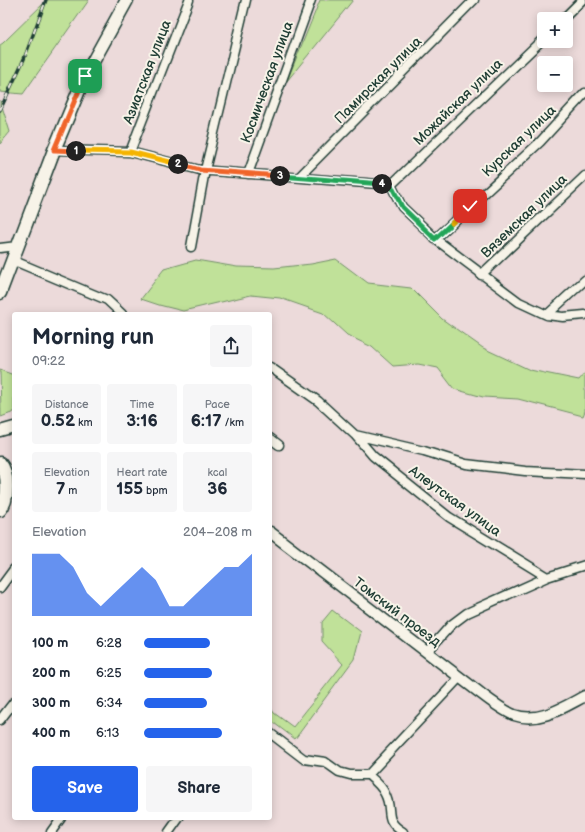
<!DOCTYPE html>
<meta charset="utf-8">
<style>
:root{--surface:#fff;--page:#f6f6f7;--text:#1f2937;--muted:#747a83;--accent:#2563eb}
body{margin:0;font-family:"Balsamiq Sans",sans-serif;background:var(--page);color:var(--text);height:100vh;display:flex;flex-direction:column;font-size:15px;white-space:nowrap}
*{box-sizing:border-box;margin:0}
p{font-size:13px;color:var(--muted)}
.icon{flex:none;width:22px;height:22px;fill:none;stroke:currentColor;stroke-width:2;stroke-linecap:round;stroke-linejoin:round}
.map{position:relative;flex:1;overflow:hidden}
.side{position:absolute;left:12px;top:312px;width:260px;height:508px;display:flex;flex-direction:column;background:var(--surface);border-radius:4px;box-shadow:0 2px 10px #0003}
.side>*{flex:none}
.controls{position:absolute;left:537px;top:12px;display:grid;gap:8px}
.controls a{display:grid;place-items:center;width:36px;height:36px;border-radius:4px;background:var(--surface);box-shadow:0 2px 10px #0003;font-size:20px}
.pin{position:absolute;display:grid;place-items:center;width:34px;height:34px;color:#fff;margin:-17px;border-radius:8px;box-shadow:0 2px 6px #0006}
.km{position:absolute;width:20px;height:20px;margin:-10px;border-radius:50%;background:#222;color:#fff;font-size:11px;line-height:20px;text-align:center}
.round{display:grid;place-items:center;flex:none;width:42px;height:42px;border-radius:4px;background:var(--page)}
.head{display:flex;align-items:center;justify-content:space-between;height:68px;padding:0 20px}
h1{font-size:22px;font-weight:600;line-height:30px}
.figures{display:grid;grid-template-columns:repeat(3,1fr);gap:6px;height:68px;padding:4px 20px}
.figures div{display:grid;align-content:center;border-radius:4px;background:var(--page);text-align:center}
.figures b{font-size:17px;font-weight:600}
.figures small{font-size:11px;font-weight:400}
.figures p{font-size:11px}
.chart{height:112px;padding:8px 20px}
.chart p{display:flex;justify-content:space-between}
.chart svg{width:100%;height:72px;margin-top:4px;fill:var(--accent);opacity:.7}
.button{display:flex;gap:8px;margin-top:auto;padding:8px 20px}
.button a{flex:1;height:46px;border-radius:4px;background:var(--accent);color:#fff;font-size:16px;font-weight:600;line-height:46px;text-align:center}
.button a+a{background:var(--page);color:var(--text)}
ul{padding:0 20px;list-style:none;font-size:13px}
li{display:grid;grid-template-columns:64px 48px 1fr;align-items:center;height:30px}
li i{height:10px;border-radius:5px;background:var(--accent)}
.map>svg:first-child{display:block}
.green{fill:#c0e199;stroke:#708f66}
.lines{fill:none;stroke-linecap:round;stroke-linejoin:round}
.minor-casing{stroke:#1f3d34;stroke-width:11}
.tertiary-casing{stroke:#1f3d34;stroke-width:13}
.secondary-casing{stroke:#1f3d34;stroke-width:15}
.minor{stroke:#f7f3e8;stroke-width:8}
.tertiary{stroke:#f7f3e8;stroke-width:10}
.secondary{stroke:#f7f3e8;stroke-width:12}
.rail-casing{stroke:#1f3d34;stroke-width:3.5}
.rail{stroke:#f7f3e8;stroke-width:2;stroke-dasharray:6;stroke-linecap:butt}
.split-1-casing{stroke:#fff;stroke-width:8}
.split-2-casing{stroke:#fff;stroke-width:8}
.split-3-casing{stroke:#fff;stroke-width:8}
.split-4-casing{stroke:#fff;stroke-width:8}
.split-5-casing{stroke:#fff;stroke-width:8}
.split-6-casing{stroke:#fff;stroke-width:8}
.split-1{stroke:#f0652b;stroke-width:5}
.split-2{stroke:#f5b400;stroke-width:5}
.split-3{stroke:#f0652b;stroke-width:5}
.split-4{stroke:#22a559;stroke-width:5}
.split-5{stroke:#22a559;stroke-width:5}
.split-6{stroke:#f5b400;stroke-width:5}
.labels{text-anchor:middle;dominant-baseline:central;stroke-width:4;stroke-linejoin:round;paint-order:stroke}
.street-label{font-size:14px;fill:#1f3d34;stroke:#f7f3e8}
</style>
<div class="map">
<svg width="585" height="832" viewBox="0 0 585 832">
<rect width="100%" height="100%" fill="#ecdada"/>
<filter id="ink" filterUnits="userSpaceOnUse"><feTurbulence type="fractalNoise" baseFrequency=".025" numOctaves="2"/><feDisplacementMap in="SourceGraphic" scale="8" xChannelSelector="R" yChannelSelector="G"/><feConvolveMatrix kernelMatrix="1 2 1 2 8 2 1 2 1" color-interpolation-filters="sRGB"/></filter>
<g filter="url(#ink)">
<path class="green" d="M47 0H89L23 94 0 92V45L3 43Z
M320 0H353L287 81Z
M0 100 10 132 0 144Z
M336 259 368 283 411 288 442 319 483 348 530 370 579 380 585 373V411L583 416 518 399 483 397 454 389 438 368 418 364 393 366 372 347 347 335 323 313 280 298 251 295 183 311 159 305 141 299 164 269 196 260 237 267 274 268 311 264Z
M0 370 14 375V412L1 417Z
M332 610 361 632 354 659 295 739 270 720V707L274 713 293 727 343 664 322 641V622Z"/>
<g class="lines">
<g class="minor-casing">
<path id="minor" d="M563 19 582 0
M54 150 130 152 200 170 391 185
M130 152 189 0
M248 174 311 0
M299 177 474 0
M391 185 402 207 438 241 519 302 547 315 563 317 585 315
M391 185 544 38
M435 239 540 142 585 93
M191 247 205 170 246 0
M0 248 17 246
M12 260 107 300 122 314
M481 275 585 176
M547 315 585 280
M270 367 318 401 355 435 424 451 466 464 525 471 585 474
M355 435 373 456 449 517 547 577 585 565
M270 438 279 445
M0 588 14 569
M427 652 451 625 467 613 547 577
M0 720 14 702
M270 733 304 759 325 762 339 772 350 775H368
M368 775 460 677
M368 775C374 780 382 786 385 794 394 811 382 819 403 832
M51 832 61 818
M169 832 179 818"/>
</g>
<g class="tertiary-casing">
<path id="tertiary" d="M0 431 14 427
M270 532 475 689C487 698 500 709 514 715 539 724 564 707 585 696"/>
</g>
<g class="secondary-casing">
<path id="secondary" d="M0 293 54 150 85 76 127 0
M0 463C9 473 9 500 0 510"/>
</g>
<use href="#minor" class="minor"/>
<use href="#tertiary" class="tertiary"/>
<use href="#secondary" class="secondary"/>
<g class="rail-casing">
<path id="rail" d="M0 110 24 59 46 0"/>
</g>
<use href="#rail" class="rail"/>
</g>
</g>
<g class="lines" filter="url(#ink)">
<g class="split-1-casing">
<path id="split-1" d="M76 151 54 150 85 76"/>
</g>
<g class="split-2-casing">
<path id="split-2" d="M76 151 130 152 178 164"/>
</g>
<g class="split-3-casing">
<path id="split-3" d="M178 164 200 170 280 176"/>
</g>
<g class="split-4-casing">
<path id="split-4" d="M280 176 382 184"/>
</g>
<g class="split-5-casing">
<path id="split-5" d="M382 184 391 185 402 207 435 239 452 223"/>
</g>
<g class="split-6-casing">
<path id="split-6" d="M452 223 470 206"/>
</g>
<use href="#split-1" class="split-1"/>
<use href="#split-2" class="split-2"/>
<use href="#split-3" class="split-3"/>
<use href="#split-4" class="split-4"/>
<use href="#split-5" class="split-5"/>
<use href="#split-6" class="split-6"/>
</g>
<g class="labels">
<g class="street-label">
<text transform="translate(147 72) rotate(-69)">Азиатская улица</text>
<text transform="translate(378 80) rotate(-45)">Памирская улица</text>
<text transform="translate(267 82) rotate(-70)">Космическая улица</text>
<text transform="translate(458 102) rotate(-44)">Можайская улица</text>
<text transform="translate(519 141) rotate(-44)">Курская улица</text>
<text transform="translate(524 216) rotate(-44)">Вяземская улица</text>
<text transform="translate(455 501) rotate(36)">Алеутская улица</text>
<text transform="translate(397 612) rotate(37)">Томский проезд</text>
</g>
</g>
</svg>
<div class="controls">
<a>+</a>
<a>−</a>
</div>
<div class="pin" style="left:85px;top:76px;background:#1e9e55"><svg class="icon" aria-label="arrive" viewBox="0 0 24 24"><path d="M6 21V4h12l-3 4 3 4H6"/></svg></div>
<div class="pin" style="left:470px;top:206px;background:#d93025"><svg class="icon" aria-label="check" viewBox="0 0 24 24"><path d="M5 12l5 5 9-10"/></svg></div>
<b class="km" style="left:76px;top:151px">1</b>
<b class="km" style="left:178px;top:164px">2</b>
<b class="km" style="left:280px;top:176px">3</b>
<b class="km" style="left:382px;top:184px">4</b>
<section class="side">
<div class="head"><div><h1>Morning run</h1><p>09:22</p></div><a class="round"><svg class="icon" aria-label="share" viewBox="0 0 24 24"><path d="M12 15V3M7 8l5-5 5 5M5 13v7h14v-7"/></svg></a></div>
<div class="figures">
<div><p>Distance</p><b>0.52<small> km</small></b></div>
<div><p>Time</p><b>3:16</b></div>
<div><p>Pace</p><b>6:17<small> /km</small></b></div>
</div>
<div class="figures">
<div><p>Elevation</p><b>7<small> m</small></b></div>
<div><p>Heart rate</p><b>155<small> bpm</small></b></div>
<div><p>kcal</p><b>36</b></div>
</div>
<div class="chart"><p><span>Elevation</span>204–208 m</p>
<svg viewBox="0 0 160 44" preserveAspectRatio="none"><path d="M0 44V6L10 6L20 6L30 14L40 30L50 38L60 30L70 22L80 14L90 22L100 38L110 38L120 30L130 22L140 14L150 14L160 6V44z"/></svg>
</div>
<ul>
<li><b>100 m</b>6:28<i style="width:61%"></i></li>
<li><b>200 m</b>6:25<i style="width:63%"></i></li>
<li><b>300 m</b>6:34<i style="width:58%"></i></li>
<li><b>400 m</b>6:13<i style="width:72%"></i></li>
</ul>
<div class="button"><a>Save</a><a>Share</a></div>
</section>
</div>
